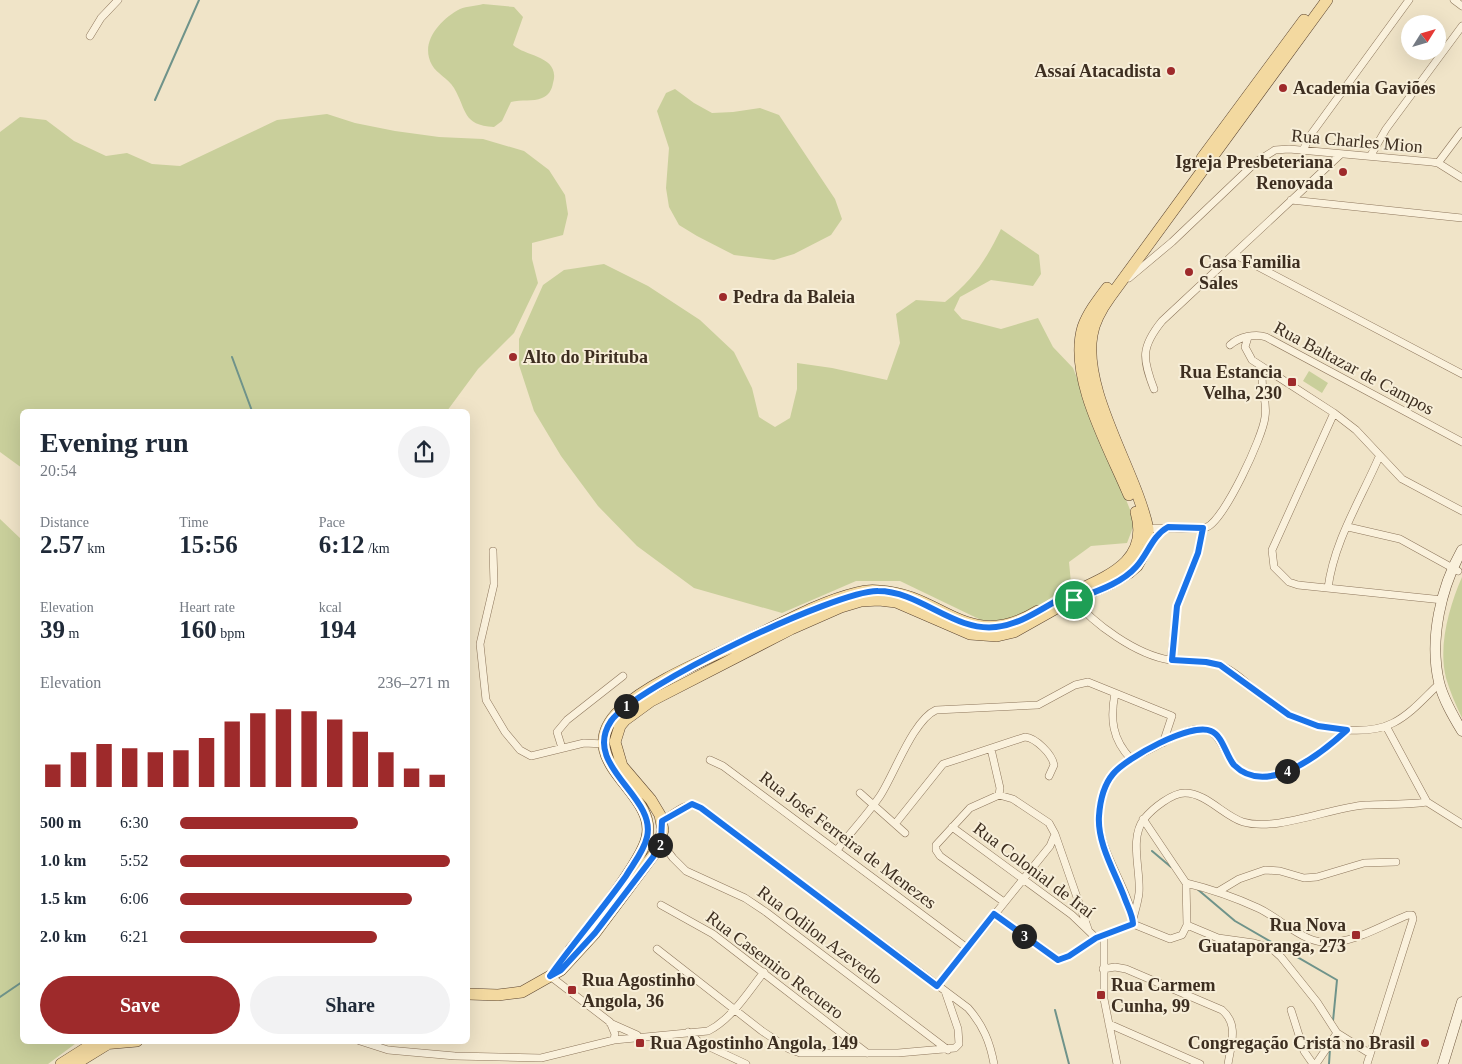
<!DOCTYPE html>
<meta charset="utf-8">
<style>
:root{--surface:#fff;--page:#f2f2f3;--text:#1f2937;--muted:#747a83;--accent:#9e2a2b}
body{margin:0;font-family:"Times New Roman",serif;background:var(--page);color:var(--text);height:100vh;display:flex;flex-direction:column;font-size:19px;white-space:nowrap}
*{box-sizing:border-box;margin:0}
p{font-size:16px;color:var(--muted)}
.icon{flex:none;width:28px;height:28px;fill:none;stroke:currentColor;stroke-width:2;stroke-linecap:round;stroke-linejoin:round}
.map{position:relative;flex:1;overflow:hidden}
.panel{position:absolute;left:20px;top:409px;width:450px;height:635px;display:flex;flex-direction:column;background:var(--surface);border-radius:8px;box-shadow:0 5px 20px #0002}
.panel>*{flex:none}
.needle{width:32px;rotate:53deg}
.tools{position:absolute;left:1401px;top:15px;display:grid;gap:10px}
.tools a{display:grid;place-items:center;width:45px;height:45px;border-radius:50%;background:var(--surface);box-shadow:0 5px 20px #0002;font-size:25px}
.pin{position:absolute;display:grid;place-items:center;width:42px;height:42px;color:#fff;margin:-21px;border:2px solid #fff;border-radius:50%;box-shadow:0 1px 5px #0007}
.km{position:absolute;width:25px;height:25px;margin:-12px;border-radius:50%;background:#222;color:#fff;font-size:14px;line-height:25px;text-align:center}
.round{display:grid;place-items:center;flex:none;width:52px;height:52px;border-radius:26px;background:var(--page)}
.headline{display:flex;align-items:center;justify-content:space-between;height:85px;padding:0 20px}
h1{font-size:28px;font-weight:600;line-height:38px}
.metrics{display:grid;grid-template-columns:repeat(3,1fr);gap:8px;height:85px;padding:5px 20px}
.metrics div{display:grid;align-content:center}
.metrics b{font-size:25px;font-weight:600}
.metrics small{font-size:14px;font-weight:400}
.metrics p{font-size:14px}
.chart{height:140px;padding:10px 20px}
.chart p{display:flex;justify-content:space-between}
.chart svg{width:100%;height:90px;margin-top:5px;stroke:var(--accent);stroke-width:6}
.action{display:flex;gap:10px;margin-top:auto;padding:10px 20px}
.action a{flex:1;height:58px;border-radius:30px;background:var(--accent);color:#fff;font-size:20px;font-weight:600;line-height:58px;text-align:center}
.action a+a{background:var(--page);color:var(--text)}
ul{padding:0 20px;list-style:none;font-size:16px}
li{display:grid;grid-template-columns:80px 60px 1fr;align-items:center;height:38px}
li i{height:12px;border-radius:6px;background:var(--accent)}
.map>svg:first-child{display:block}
.green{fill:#c9cf9b}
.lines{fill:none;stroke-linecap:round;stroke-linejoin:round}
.stream{stroke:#6f938a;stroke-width:2}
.minor-casing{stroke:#8d765c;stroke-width:8}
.secondary-casing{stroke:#6f573f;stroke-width:11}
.primary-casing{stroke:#5b4430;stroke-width:12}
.minor{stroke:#faf1dc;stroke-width:7}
.secondary{stroke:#faf1dc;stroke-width:10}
.primary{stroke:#f3d9a0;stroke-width:11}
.route-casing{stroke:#fff;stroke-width:10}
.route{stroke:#1a73e8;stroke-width:6}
.poi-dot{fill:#9e2a2b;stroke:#f7eed8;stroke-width:2}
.labels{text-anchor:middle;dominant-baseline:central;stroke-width:4;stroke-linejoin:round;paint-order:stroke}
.poi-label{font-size:18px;font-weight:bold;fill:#3d2e20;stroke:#f7eed8;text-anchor:start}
.street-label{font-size:18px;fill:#3d2e20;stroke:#f7eed8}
</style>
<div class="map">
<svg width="1462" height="1064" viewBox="0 0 1462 1064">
<rect width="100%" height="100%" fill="#f0e4c8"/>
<path class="green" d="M483 4 514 7 523 17 513 45C526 57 561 56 553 83 552 90 548 96 542 98 533 102 521 99 511 102L502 121 494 127C462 125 467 110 454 88 448 78 437 74 432 65 419 42 441 19 460 9 467 6 476 6 483 4Z
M675 89 694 103 712 113 733 112 760 108 779 115 835 199 842 219 831 235 794 254 774 260 734 255 697 236 679 225 669 207 666 188 669 148 657 111 666 93Z
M327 114 355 123 395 131 439 137 483 139 524 151 549 170 565 195 568 214 563 235 532 243V259L538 283 514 333 478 369 447 411H22V468L0 452V132L20 117 46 120 74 141 106 156 127 153 152 164 180 166 277 120Z
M1001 229 1039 255 1041 274 1033 286 991 280 960 297 954 310 962 319 1001 329 1038 318 1053 347 1073 368 1135 522 1127 543 1091 546 1069 562 1071 583 1037 608 1001 621 981 620 900 581H856L782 613 694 588 637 546 598 506 561 456 534 411 519 365V339L543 285 564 270 604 264 648 286 700 320 734 352 752 388 759 417 775 427 790 418 797 389V363L832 368 887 380 900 343 896 314 916 300 945 302C973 280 986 260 1001 229Z
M1309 371 1328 383 1322 393 1303 381Z
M0 519 22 540V1041H79L48 1064H0Z
M1462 577V718C1456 705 1450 692 1446 678 1438 646 1449 607 1462 577Z"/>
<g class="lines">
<path class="stream" d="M155 100 199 0
M232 357 252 411
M1152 851 1171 867
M1196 888 1235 921 1337 980 1333 1021
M0 997 22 982
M1055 1010 1069 1064
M1329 1064 1330 1048"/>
<g class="minor-casing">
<path id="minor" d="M1454 0 1462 6
M90 36 101 18 118 0
M1303 150 1312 133 1409 0
M1371 155 1386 129 1462 26
M1438 163 1462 131
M1291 200 1462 218
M1234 254 1462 374
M1129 278 1172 242 1256 162 1275 150 1289 149 1432 162 1438 163 1462 178
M1248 337 1245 347 1252 360 1334 413 1356 430 1402 479 1462 511
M1230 345C1239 337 1255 333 1266 337L1462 442
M1154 389C1142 358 1141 347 1162 321L1341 154
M1334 413 1272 550 1274 567 1289 582 1298 585 1443 600
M1348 527 1400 539 1458 571
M1146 529C1159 527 1199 530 1207 527 1224 520 1263 437 1265 417 1268 400 1259 389 1263 369
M1150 546 1160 532 1167 527
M493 551 494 584 480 644 486 700 505 732 520 750 531 756 584 743 604 744
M1328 588C1334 541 1361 499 1379 457
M1073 598C1093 624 1137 655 1170 660 1186 663 1203 659 1219 665 1237 671 1250 688 1265 698 1273 704 1281 711 1290 715 1317 729 1365 737 1393 723 1411 714 1425 697 1439 684
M1171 660 1177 606 1198 553 1203 528
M1115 693C1110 719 1112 739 1131 759
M1386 726 1427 802 1462 824
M562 748 557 732 567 720 623 676
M991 749 1000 788 999 795
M710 760 723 766 967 948
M860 793 905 833
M1143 819 1186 883C1211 889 1234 897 1258 908 1284 920 1305 947 1336 942 1361 939 1385 924 1408 915H1412L1413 919 1367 1064
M662 821C674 814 687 799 701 808L968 1008C983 1025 990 1042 994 1064
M895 824 943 764 1025 737C1036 738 1052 754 1054 765L1049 776
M952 827 1072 915 1096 938
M1055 834 1088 929
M648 836 661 842 673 858 686 871 745 898 766 912 948 1050
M837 850C851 832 867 815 880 796 894 775 913 720 936 710L1038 705 1075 685 1088 682 1172 716 1163 743
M1219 891 1239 879 1265 870 1280 871 1304 878 1317 877 1364 863 1396 862
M661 905 713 934 867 1053
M994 914 1058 960 1069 956 1096 938 1133 924
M1133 919C1135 911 1138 902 1139 893 1141 871 1129 838 1144 819 1153 808 1172 793 1185 793 1206 793 1224 816 1243 822 1277 832 1331 807 1366 805 1386 804 1406 805 1427 802
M1133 924C1132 892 1097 851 1099 816 1102 770 1127 761 1164 742 1175 737 1188 729 1200 729 1220 729 1222 749 1232 762 1264 801 1321 754 1347 730
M1133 924 1170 939 1182 935 1187 925 1186 883
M1187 925 1218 938 1254 943 1271 948 1281 957 1317 1002 1337 1033 1369 1053
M1104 935V999L1117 1064
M657 949 762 1031 789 1049 800 1053H898L955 1048 959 1044 958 1029 945 991
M1103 969 1115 967 1126 969 1222 1010C1239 1024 1231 1045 1228 1064
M550 976 610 1022 615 1034 614 1040
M937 986 1050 846 1055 834 1049 823 1013 799 999 795 970 808 936 845V850L940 856 1004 902
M1291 1010 1304 1051 1313 1064
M610 1023 637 1035
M1109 1024 1200 1064
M688 1032 699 1042 746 1064
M360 1041 388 1050 455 1056 541 1058 614 1040 708 1031C732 1019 748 992 764 972
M1316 1064 1337 1033"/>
</g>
<g class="secondary-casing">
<path id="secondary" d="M1462 550C1441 587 1429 639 1439 682 1443 699 1453 716 1462 731
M1443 1064 1462 1002"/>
</g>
<g class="primary-casing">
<path id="primary" d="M1202 158 1304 20
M1107 288C1098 300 1088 313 1083 327 1068 377 1110 449 1129 495
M1068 595C1105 577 1151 563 1136 512
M571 949C588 931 643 859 647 837 658 791 568 761 620 710 651 681 710 658 749 639 783 623 819 602 856 593 863 591 872 590 879 591 943 594 967 654 1038 611
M468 994 498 995 522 992 561 970 595 933 657 850 663 830 660 815 651 800 622 766 615 742 620 726 625 720 651 701 791 629 841 607 861 601 879 600 896 602 970 634 997 636 1014 632 1062 605 1110 584 1130 572 1137 566 1148 546V529C1136 471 1082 392 1092 335 1094 322 1102 308 1110 297L1327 0
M61 1064 91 1045 137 1041
M75 1064 106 1045"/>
</g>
<use href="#minor" class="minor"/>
<use href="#secondary" class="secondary"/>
<use href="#primary" class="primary"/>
</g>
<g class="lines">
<g class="route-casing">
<path id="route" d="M1168 527 1203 528 1198 553 1177 606 1172 660 1206 662 1220 665 1289 715 1318 726 1347 730C1322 753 1267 798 1234 765 1226 756 1223 736 1211 731 1191 722 1126 758 1113 774 1103 786 1100 801 1099 816 1097 844 1116 874 1125 899 1128 907 1133 916 1133 924L1096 938 1069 956 1058 960 994 914 937 986 701 808 692 804 662 821 661 842 653 857 595 933 561 970 550 976C574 942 602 910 626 876 633 864 644 851 647 837 657 796 581 766 611 721 634 687 837 590 878 591 920 591 954 632 996 627 1024 624 1045 605 1070 594L1074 600C1094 592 1121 584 1136 567 1148 554 1152 536 1168 527Z"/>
</g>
<use href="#route" class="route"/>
</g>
<g class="poi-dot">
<circle cx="1171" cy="71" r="5"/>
<circle cx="1283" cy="88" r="5"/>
<circle cx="1343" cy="172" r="5"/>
<circle cx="1189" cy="272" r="5"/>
<circle cx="723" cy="297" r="5"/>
<circle cx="513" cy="357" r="5"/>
<rect x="1287" y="377" width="10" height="10" rx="2.5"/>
<rect x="1351" y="930" width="10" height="10" rx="2.5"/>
<rect x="567" y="985" width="10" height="10" rx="2.5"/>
<rect x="1096" y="990" width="10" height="10" rx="2.5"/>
<rect x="635" y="1038" width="10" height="10" rx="2.5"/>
<circle cx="1425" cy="1043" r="5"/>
</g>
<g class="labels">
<g class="poi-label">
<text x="1161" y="71" text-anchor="end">Assaí Atacadista</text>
<text x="1293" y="88">Academia Gaviões</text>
<text x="1333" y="162" text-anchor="end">Igreja Presbeteriana<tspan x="1333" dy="21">Renovada</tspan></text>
<text x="1199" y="262">Casa Familia<tspan x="1199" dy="21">Sales</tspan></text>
<text x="733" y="297">Pedra da Baleia</text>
<text x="523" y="357">Alto do Pirituba</text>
<text x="1282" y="372" text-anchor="end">Rua Estancia<tspan x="1282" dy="21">Velha, 230</tspan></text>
<text x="1346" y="925" text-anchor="end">Rua Nova<tspan x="1346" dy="21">Guataporanga, 273</tspan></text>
<text x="582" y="980">Rua Agostinho<tspan x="582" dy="21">Angola, 36</tspan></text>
<text x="1111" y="985">Rua Carmem<tspan x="1111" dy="21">Cunha, 99</tspan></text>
<text x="650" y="1043">Rua Agostinho Angola, 149</text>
<text x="1415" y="1043" text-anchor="end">Congregação Cristã no Brasil</text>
</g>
<g class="street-label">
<text transform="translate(1357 141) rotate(5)">Rua Charles Mion</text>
<text transform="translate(1354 368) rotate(28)">Rua Baltazar de Campos</text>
<text transform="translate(848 840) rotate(37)">Rua José Ferreira de Menezes</text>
<text transform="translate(1034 870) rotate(37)">Rua Colonial de Iraí</text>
<text transform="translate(820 935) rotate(37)">Rua Odilon Azevedo</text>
<text transform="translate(775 965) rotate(37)">Rua Casemiro Recuero</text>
</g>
</g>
</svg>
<div class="tools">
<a><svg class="needle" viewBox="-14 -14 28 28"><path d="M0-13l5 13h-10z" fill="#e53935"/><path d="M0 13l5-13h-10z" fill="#747a83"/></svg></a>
</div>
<div class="pin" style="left:1074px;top:600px;background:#1e9e55"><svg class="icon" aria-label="arrive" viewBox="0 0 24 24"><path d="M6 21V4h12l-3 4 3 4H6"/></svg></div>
<b class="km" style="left:626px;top:706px">1</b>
<b class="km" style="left:660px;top:845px">2</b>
<b class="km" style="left:1024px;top:936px">3</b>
<b class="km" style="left:1287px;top:771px">4</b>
<section class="panel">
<div class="headline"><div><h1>Evening run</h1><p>20:54</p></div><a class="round"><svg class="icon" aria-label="share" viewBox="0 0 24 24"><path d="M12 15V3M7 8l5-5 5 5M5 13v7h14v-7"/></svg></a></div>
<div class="metrics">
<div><p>Distance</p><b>2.57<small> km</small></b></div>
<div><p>Time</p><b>15:56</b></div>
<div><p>Pace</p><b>6:12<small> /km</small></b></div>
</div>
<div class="metrics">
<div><p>Elevation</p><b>39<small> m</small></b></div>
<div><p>Heart rate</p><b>160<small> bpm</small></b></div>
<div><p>kcal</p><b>194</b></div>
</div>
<div class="chart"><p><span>Elevation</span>236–271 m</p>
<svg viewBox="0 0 160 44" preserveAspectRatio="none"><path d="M5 44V33M15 44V27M25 44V23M35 44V25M45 44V27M55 44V26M65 44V20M75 44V12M85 44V8M95 44V6M105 44V7M115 44V11M125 44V17M135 44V27M145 44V35M155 44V38"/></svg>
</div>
<ul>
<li><b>500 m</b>6:30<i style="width:66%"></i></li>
<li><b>1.0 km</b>5:52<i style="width:100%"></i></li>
<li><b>1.5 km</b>6:06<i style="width:86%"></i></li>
<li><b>2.0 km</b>6:21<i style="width:73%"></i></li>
</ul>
<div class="action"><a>Save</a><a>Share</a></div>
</section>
</div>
